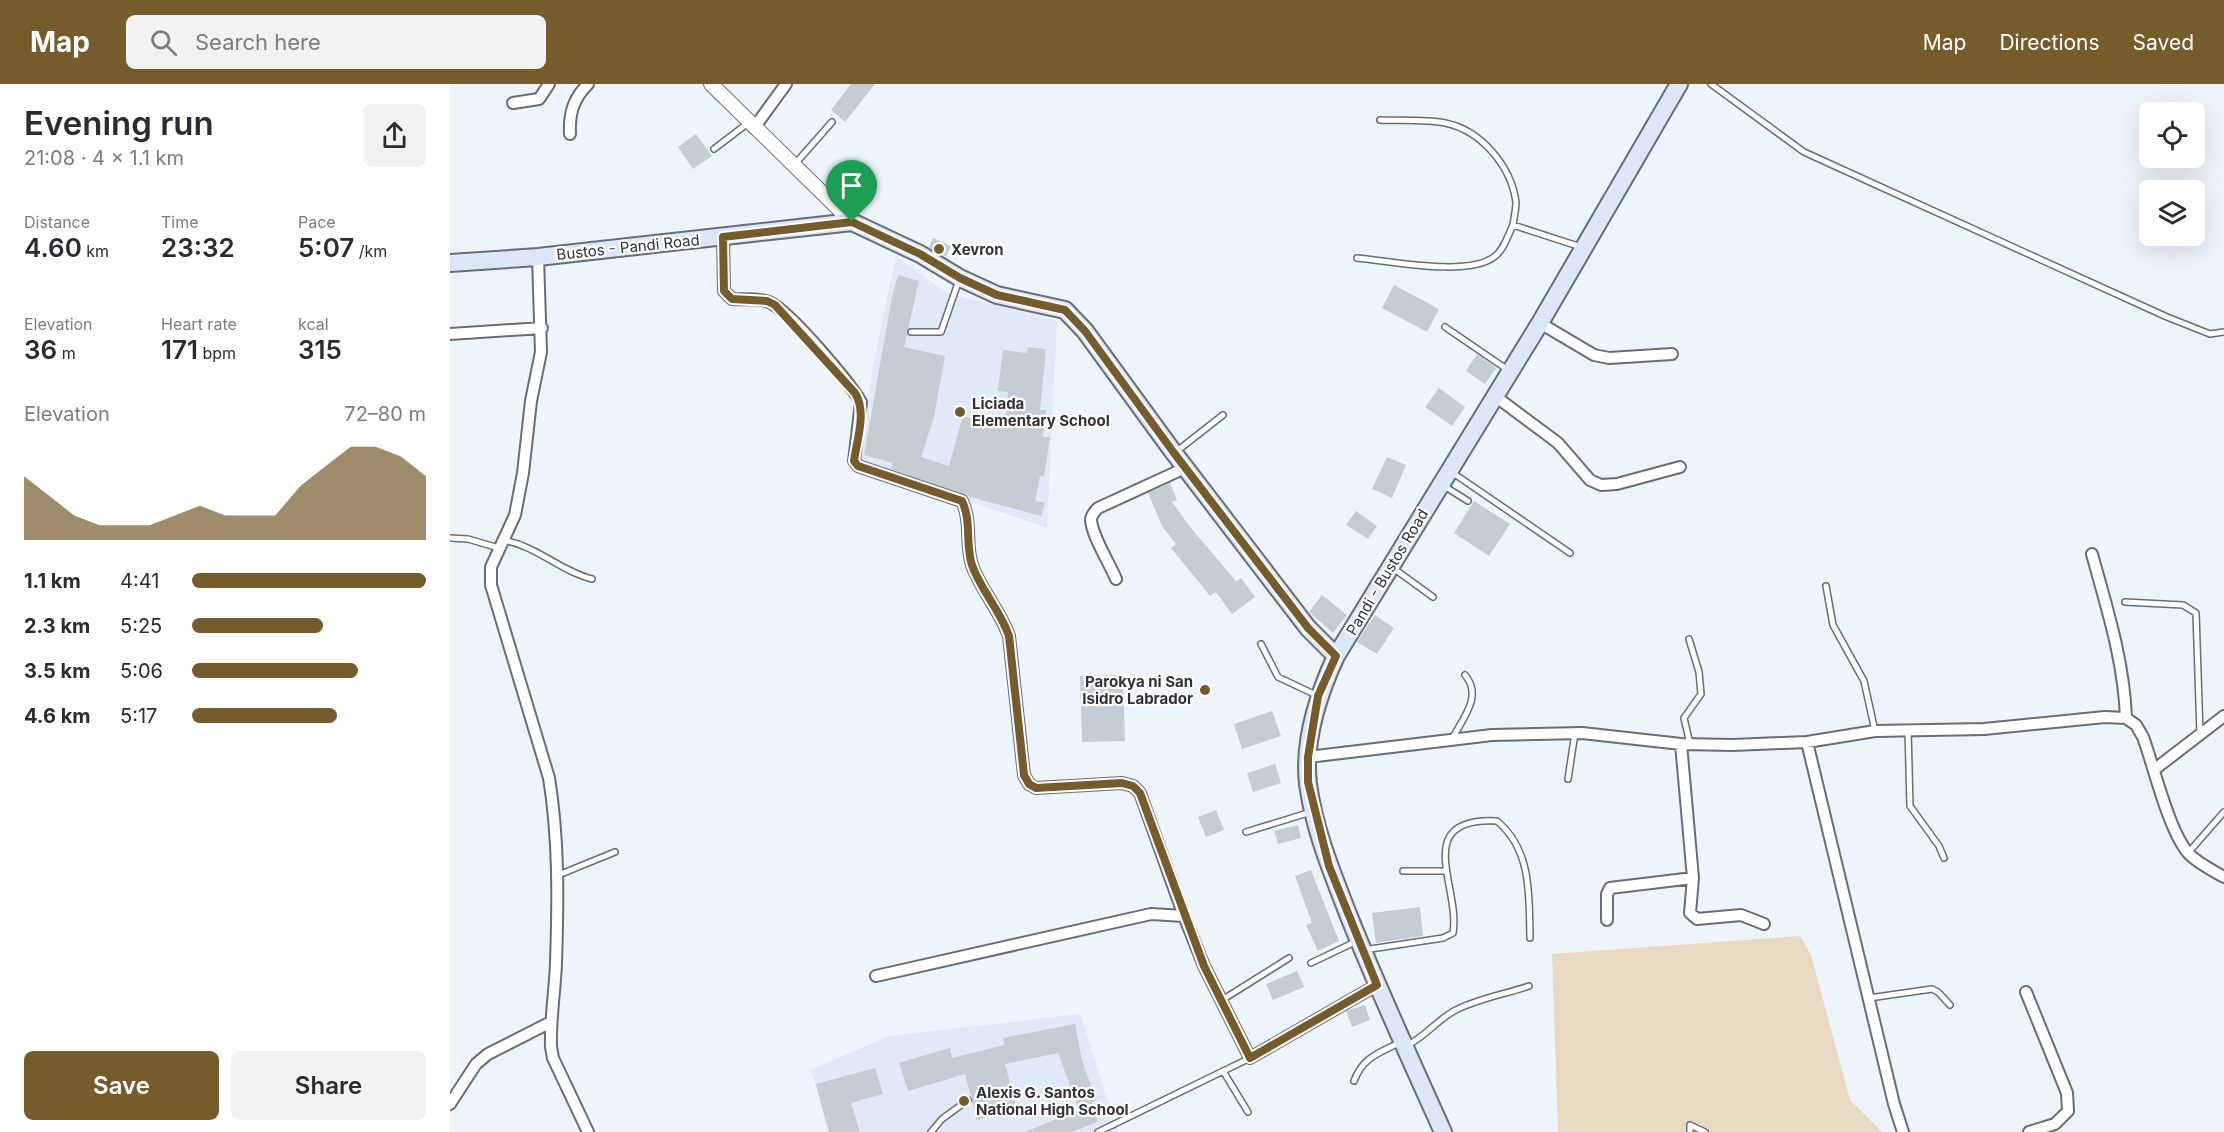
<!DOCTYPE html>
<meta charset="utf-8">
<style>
:root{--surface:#fff;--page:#f2f2f3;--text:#2b2b33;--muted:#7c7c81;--accent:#765c2d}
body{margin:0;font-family:Inter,sans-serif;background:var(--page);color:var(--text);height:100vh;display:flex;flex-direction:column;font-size:22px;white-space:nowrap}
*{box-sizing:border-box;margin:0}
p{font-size:20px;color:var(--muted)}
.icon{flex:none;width:33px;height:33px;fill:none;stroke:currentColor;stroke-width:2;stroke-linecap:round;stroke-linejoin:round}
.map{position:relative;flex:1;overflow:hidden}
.panel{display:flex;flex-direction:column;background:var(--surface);width:450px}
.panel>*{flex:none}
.controls{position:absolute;left:1689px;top:18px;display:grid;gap:12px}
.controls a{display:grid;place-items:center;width:66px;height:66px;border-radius:9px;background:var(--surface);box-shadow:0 6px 24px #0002;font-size:30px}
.pin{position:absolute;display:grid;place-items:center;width:51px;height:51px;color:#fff;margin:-62px -26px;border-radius:50% 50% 50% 0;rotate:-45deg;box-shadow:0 0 6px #0007}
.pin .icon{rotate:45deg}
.round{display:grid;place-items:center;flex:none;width:63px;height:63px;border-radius:9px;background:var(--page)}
.overview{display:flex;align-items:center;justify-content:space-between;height:102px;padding:0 24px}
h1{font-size:33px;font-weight:600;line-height:45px}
.metrics{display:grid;grid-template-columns:repeat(3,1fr);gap:9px;height:102px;padding:6px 24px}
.metrics div{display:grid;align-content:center}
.metrics b{font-size:26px;font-weight:600}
.metrics small{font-size:16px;font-weight:400}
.metrics p{font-size:16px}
.chart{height:168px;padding:12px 24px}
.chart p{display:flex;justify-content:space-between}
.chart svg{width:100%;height:108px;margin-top:6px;fill:var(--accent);opacity:.7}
.button{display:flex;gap:12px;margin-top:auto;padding:12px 24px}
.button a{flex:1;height:69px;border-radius:9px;background:var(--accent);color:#fff;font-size:24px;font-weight:600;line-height:69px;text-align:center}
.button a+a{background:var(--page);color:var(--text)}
ul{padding:0 24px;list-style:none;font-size:20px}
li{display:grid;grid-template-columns:96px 72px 1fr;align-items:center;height:45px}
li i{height:15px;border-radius:8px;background:var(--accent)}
header{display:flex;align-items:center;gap:36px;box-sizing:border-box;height:84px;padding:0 30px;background:var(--accent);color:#fff}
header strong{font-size:28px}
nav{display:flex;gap:33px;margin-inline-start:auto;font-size:21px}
.search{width:420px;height:54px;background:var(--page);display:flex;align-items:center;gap:15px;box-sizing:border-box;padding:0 21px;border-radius:9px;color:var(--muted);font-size:22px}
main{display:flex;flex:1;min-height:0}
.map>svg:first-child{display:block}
.built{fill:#dfe9f8}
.green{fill:#e7d9c2}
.building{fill:#c6ccd4}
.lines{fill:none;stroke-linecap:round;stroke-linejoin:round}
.service-casing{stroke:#696e75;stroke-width:8}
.minor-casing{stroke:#696e75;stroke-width:14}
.tertiary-casing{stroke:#696e75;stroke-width:16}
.secondary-casing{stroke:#696e75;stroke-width:20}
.service{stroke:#fff;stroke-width:5}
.minor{stroke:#fff;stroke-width:10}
.tertiary{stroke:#fff;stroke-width:14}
.secondary{stroke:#dce8fa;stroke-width:16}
.route-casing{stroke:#fff;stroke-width:12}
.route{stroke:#765c2d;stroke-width:8}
.poi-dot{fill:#765c2d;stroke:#fff;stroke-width:2}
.labels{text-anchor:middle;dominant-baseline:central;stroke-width:4.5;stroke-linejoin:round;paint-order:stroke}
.street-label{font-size:15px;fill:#303236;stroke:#fff}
.poi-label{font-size:15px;font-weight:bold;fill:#303236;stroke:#fff;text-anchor:start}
</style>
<header>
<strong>Map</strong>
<div class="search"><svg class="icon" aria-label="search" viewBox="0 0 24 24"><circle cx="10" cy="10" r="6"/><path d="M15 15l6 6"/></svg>Search here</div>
<nav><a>Map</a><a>Directions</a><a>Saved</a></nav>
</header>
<main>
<section class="panel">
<div class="overview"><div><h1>Evening run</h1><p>21:08 · 4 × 1.1 km</p></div><a class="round"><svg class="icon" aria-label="share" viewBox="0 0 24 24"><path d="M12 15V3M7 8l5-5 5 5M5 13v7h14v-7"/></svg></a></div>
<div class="metrics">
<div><p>Distance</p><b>4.60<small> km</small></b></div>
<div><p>Time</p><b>23:32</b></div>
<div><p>Pace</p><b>5:07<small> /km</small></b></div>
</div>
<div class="metrics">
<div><p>Elevation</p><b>36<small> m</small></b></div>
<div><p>Heart rate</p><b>171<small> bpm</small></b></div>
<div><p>kcal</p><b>315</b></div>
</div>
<div class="chart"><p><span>Elevation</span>72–80 m</p>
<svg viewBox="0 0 160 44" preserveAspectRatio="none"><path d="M0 44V18L10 26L20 34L30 38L40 38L50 38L60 34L70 30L80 34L90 34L100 34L110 22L120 14L130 6L140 6L150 10L160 18V44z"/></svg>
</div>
<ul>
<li><b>1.1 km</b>4:41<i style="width:100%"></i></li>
<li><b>2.3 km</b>5:25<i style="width:56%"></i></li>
<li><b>3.5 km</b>5:06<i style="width:71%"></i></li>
<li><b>4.6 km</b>5:17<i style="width:62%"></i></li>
</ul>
<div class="button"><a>Save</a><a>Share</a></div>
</section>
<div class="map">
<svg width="1774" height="1048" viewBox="0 0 1774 1048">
<rect width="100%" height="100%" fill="#eef4fc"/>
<path class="built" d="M446 172 497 209 607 237 597 444 409 379 424 276Z
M630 930 668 1048H378L361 986 439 952Z"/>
<path class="green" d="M1350 852 1361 871 1400 1016 1432 1048H1108L1102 870Z"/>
<path class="building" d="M401 0H425L395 38 381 26Z
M246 50 262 72 243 85 228 63Z
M483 154 501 162 496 173 479 163Z
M448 191 469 197 454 263 495 272 484 333 471 373 499 382 513 332 554 344 558 308 548 307 553 266 577 269 578 263 596 265 590 326H596L593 353H600L594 392H590L585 417 595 419 591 432 517 412 441 385 443 379 414 371 442 213Z
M944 201 989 225 977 248 932 224Z
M1027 270 1046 284 1035 300 1016 287Z
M989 304 1015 323 1002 342 975 323Z
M937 373 956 381 942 414 922 405Z
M720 399 727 416 722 418 740 443 786 497 791 494 805 513 782 530 766 508 760 512 721 464 726 460 712 442 698 409Z
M1024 417 1060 440 1039 472 1004 449Z
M906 427 927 442 918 455 896 441Z
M872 511 897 531 883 549 859 528Z
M925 531 944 544 927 570 907 558Z
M673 591 675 657 632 658 630 592Z
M822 627 831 652 792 665 784 640Z
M825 680 831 699 803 708 797 689Z
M766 726 774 746 756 753 748 733Z
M848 741 851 754 828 760 824 747Z
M861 786 889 857 868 867 856 841 862 839 845 792Z
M970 823 973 852 926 859 922 829Z
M847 887 854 903 823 916 816 900Z
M915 921 920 936 902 943 896 927Z
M625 940 632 976 646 1016 642 1018 648 1038 621 1048H575L629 1026 608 969 555 980 567 1025 527 1036 515 990 458 1007 449 979 500 964 502 974 554 961 553 954Z
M425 984 433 1010 401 1019 410 1048H379L366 1000Z"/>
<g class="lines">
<g class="service-casing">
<path id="service" d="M1261 0 1354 68 1717 233 1760 250 1774 248
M930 36C951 37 974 35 995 39 1031 46 1061 82 1066 118 1066 125 1064 134 1063 141
M264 65 298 39
M345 80 382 38
M907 174C941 177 1017 193 1044 173 1054 166 1058 151 1063 141L1131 163
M995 243 1058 286
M461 248H491L509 196
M727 367 773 331
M1003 389 1120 469
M994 402 1018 417
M0 454 18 455 49 464
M53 456C87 462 110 487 142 495
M943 484 983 513
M1376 502 1383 541 1414 597 1425 647
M1675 518 1733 521 1746 529 1750 650
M1239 555 1249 588 1251 610 1234 634 1240 660
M811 560 828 593 866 611
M1458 646 1460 722 1489 762 1494 774
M1002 655C1013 634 1033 612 1015 591
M1118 695 1125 649
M796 748 861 728
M1738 769 1774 728
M953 787H996
M106 792 165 768
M914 866 993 854 1003 849C1011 804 960 733 1047 737 1082 766 1079 812 1080 854
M861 879 905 858
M1419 914 1482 905 1488 908 1500 921
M772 916 839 874
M956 962C975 953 986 937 1004 927 1026 915 1056 910 1079 902
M773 987 798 1028
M904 997C913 973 929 969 951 958
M481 1048 492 1035 518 1016
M648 1048 800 974
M1240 1048V1041L1255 1048"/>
</g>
<g class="minor-casing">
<path id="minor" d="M63 19 89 15 99 0
M304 44 336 0
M120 50C119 30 123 15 138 0
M273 153 274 207 282 215C294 216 309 214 319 218 339 226 399 298 411 318L404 377 408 382 512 417C522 438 515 460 522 481 530 505 550 526 559 552L574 691 579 700 586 704 672 699 683 702 690 709 734 832
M88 173 91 268 81 317 73 389 65 431 41 483V501L99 694C109 755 108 818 106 879 105 907 100 935 101 963L103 974 138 1048
M1090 239 1144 271 1159 274 1222 270
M0 250 92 244
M1045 312 1108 359 1140 396 1151 401 1167 400 1230 383
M1642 470C1657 525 1674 577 1676 634
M666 495C660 480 642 452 641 436 641 431 645 427 648 424L735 384
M1357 658 1444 1020 1453 1048
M858 673 1042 651 1132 649 1231 660 1283 661 1357 658 1425 647 1534 645 1655 633 1676 634 1686 641 1693 653C1704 683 1719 748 1739 770 1749 780 1762 786 1774 793
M1705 685 1774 632
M1243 794 1240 829 1247 835 1291 831 1314 840
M1157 836V810L1160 804 1243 794 1231 660
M426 892 701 830 734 832 754 882 800 974 927 901
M1576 908 1617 1009 1618 1027 1605 1040 1579 1048
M0 1020 26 980 38 970 101 938"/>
</g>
<g class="tertiary-casing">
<path id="tertiary" d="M261 0 402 138"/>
</g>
<g class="secondary-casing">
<path id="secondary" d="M0 179 88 173 402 138 470 170 510 194 547 211 615 226 635 247 724 369 858 544 886 572
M993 1048C961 977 929 907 900 835 883 791 864 746 858 700 853 656 868 611 886 572L1090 239 1229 0"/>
</g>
<use href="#service" class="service"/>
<use href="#minor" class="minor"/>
<use href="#tertiary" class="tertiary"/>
<use href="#secondary" class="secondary"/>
</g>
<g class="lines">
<g class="route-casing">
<path id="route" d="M402 138 470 170 510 194 547 211 615 226 635 247 724 369 858 544 886 572 868 612 858 673V698L879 782 927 901 800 974 754 882 690 709 683 702 672 699 586 704 579 700 574 691 559 552C550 526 530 505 522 481 515 460 522 438 512 417L408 382 404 377C407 355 417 328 405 309L325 221 317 217 282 215 274 207 273 153Z"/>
</g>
<use href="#route" class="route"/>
</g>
<g class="poi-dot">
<circle cx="489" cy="165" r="6"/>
<circle cx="510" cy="328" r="6"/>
<circle cx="755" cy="606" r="6"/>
<circle cx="514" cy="1017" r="6"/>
</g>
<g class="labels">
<g class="street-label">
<text transform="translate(178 163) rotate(-6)">Bustos - Pandi Road</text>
<text transform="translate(937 488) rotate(-59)">Pandi - Bustos Road</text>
</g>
<g class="poi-label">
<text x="501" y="165">Xevron</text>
<text x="522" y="319">Liciada<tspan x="522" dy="17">Elementary School</tspan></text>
<text x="743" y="597" text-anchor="end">Parokya ni San<tspan x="743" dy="17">Isidro Labrador</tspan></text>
<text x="526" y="1008">Alexis G. Santos<tspan x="526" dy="17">National High School</tspan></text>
</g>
</g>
</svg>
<div class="controls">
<a><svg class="icon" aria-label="locate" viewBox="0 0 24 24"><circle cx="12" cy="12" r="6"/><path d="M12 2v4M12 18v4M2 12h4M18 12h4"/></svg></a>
<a><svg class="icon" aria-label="layers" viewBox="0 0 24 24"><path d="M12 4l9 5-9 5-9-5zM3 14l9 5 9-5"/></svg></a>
</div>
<div class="pin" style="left:402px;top:138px;background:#1e9e55"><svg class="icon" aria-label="arrive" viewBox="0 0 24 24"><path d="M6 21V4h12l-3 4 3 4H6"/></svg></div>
</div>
</main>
